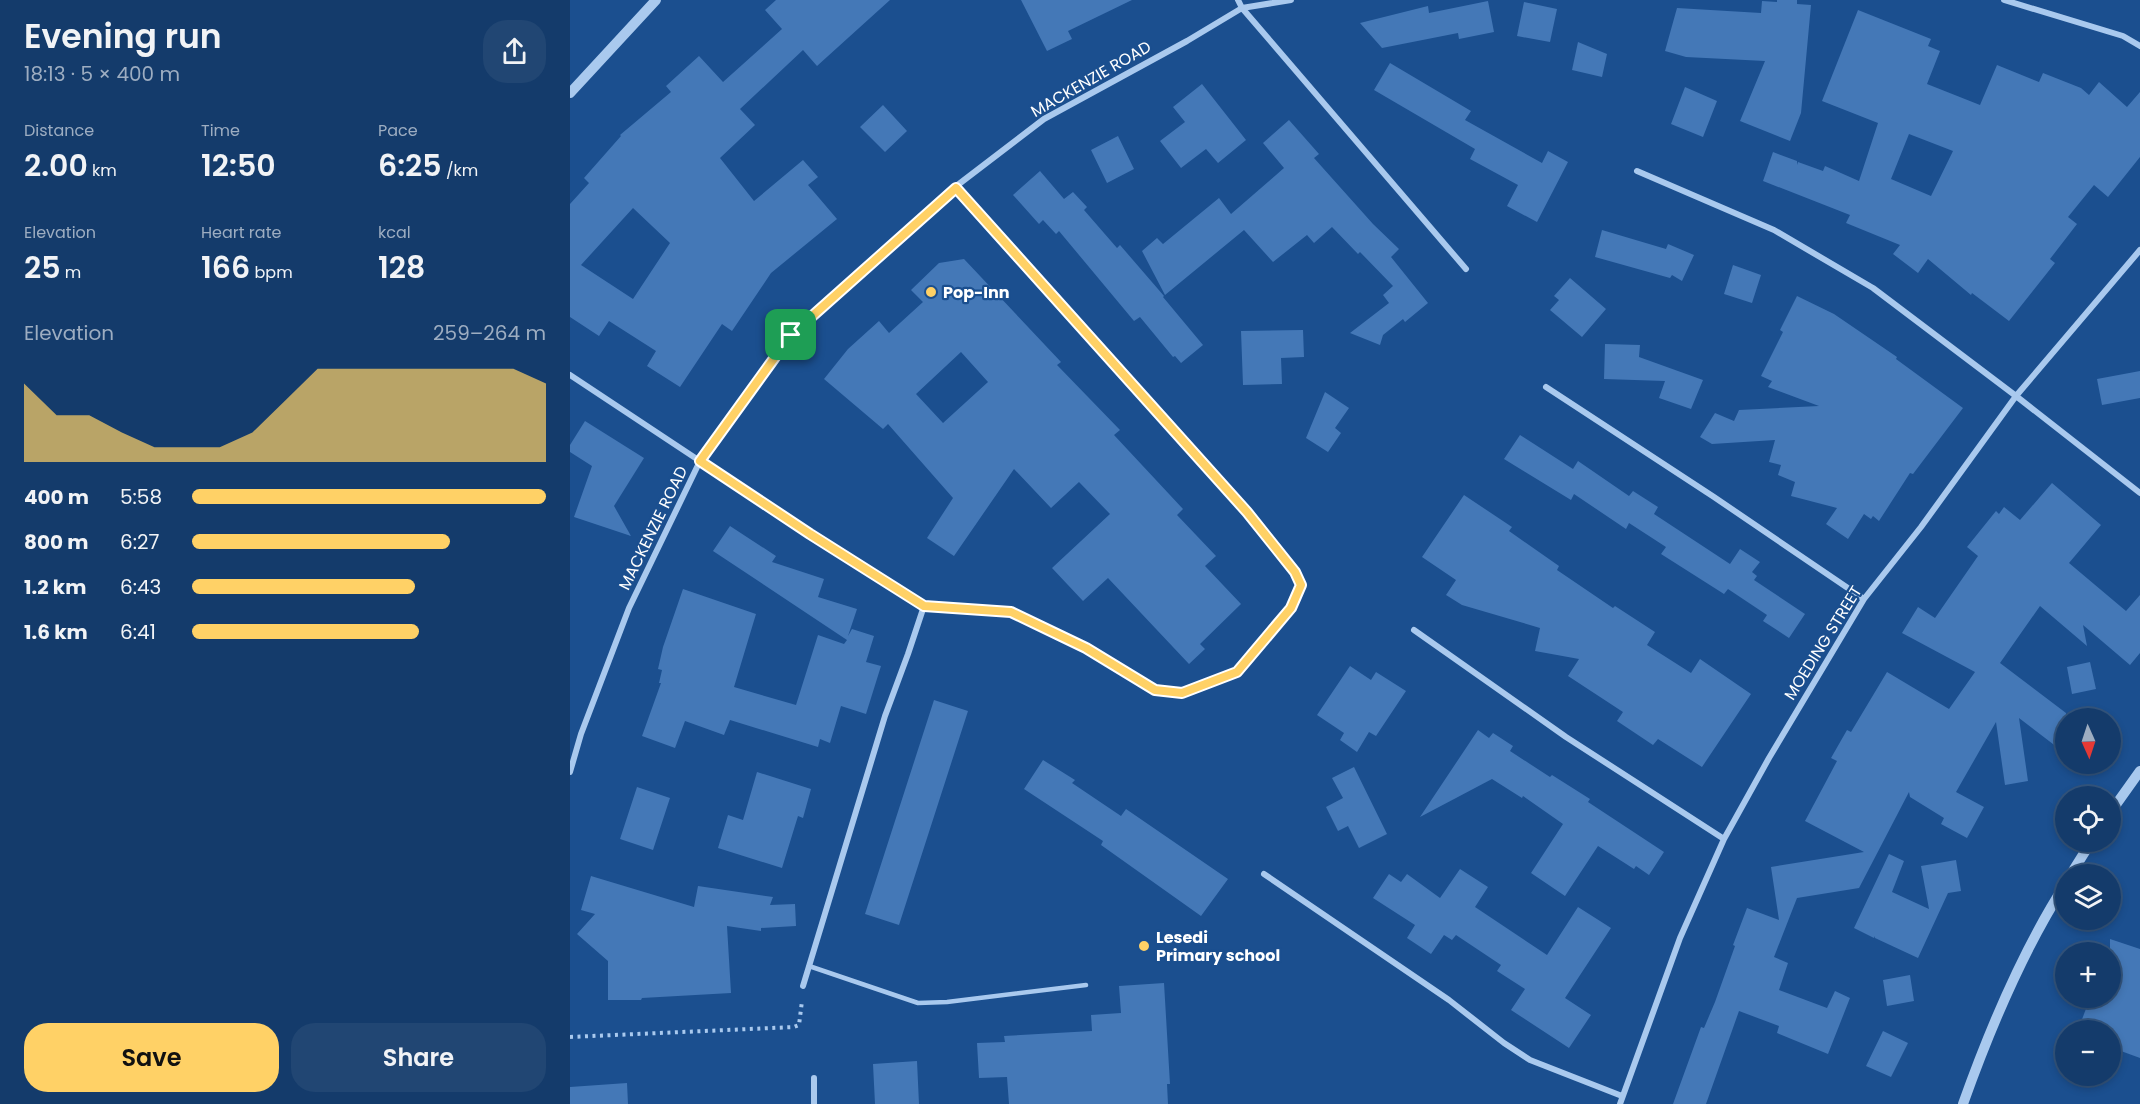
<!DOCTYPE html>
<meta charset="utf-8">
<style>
:root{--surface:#143b6b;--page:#214673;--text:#f1f3f6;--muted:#9dadc1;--line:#33557e;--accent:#ffd166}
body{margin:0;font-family:Poppins,sans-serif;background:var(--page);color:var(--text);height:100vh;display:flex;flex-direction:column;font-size:22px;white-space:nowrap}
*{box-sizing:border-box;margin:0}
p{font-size:20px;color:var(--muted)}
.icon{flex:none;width:33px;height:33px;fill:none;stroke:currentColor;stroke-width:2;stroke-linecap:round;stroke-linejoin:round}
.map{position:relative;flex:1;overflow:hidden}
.panel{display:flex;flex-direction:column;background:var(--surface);width:570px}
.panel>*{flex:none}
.needle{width:39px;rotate:177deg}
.tools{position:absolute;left:1485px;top:708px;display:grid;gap:12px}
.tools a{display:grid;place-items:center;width:66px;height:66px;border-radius:50%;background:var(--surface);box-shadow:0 3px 9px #0003,0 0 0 2px var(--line);font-size:30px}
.pin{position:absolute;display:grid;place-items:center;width:51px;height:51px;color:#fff;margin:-26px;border-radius:12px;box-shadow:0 3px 9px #0006}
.round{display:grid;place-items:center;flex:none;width:63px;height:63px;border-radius:24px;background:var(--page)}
.overview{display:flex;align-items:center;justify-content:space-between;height:102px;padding:0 24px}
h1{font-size:33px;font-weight:600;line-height:45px}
.figures{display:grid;grid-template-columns:repeat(3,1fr);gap:9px;height:102px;padding:6px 24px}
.figures div{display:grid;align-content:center}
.figures b{font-size:30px;font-weight:600}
.figures small{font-size:16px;font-weight:400}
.figures p{font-size:16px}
.chart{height:168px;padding:12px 24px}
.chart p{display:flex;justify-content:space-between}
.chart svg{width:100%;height:108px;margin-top:6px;fill:var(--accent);opacity:.7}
.cta{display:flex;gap:12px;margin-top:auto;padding:12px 24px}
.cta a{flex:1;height:69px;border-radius:24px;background:var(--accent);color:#111;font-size:24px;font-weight:600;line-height:69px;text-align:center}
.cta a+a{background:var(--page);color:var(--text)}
ul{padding:0 24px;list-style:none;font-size:20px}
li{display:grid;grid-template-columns:96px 72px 1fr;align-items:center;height:45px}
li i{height:15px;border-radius:8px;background:var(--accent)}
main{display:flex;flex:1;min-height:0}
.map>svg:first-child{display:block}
.building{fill:#4478b7;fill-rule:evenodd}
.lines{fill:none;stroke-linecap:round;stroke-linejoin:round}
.path{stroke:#a9c9ee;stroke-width:4;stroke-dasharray:3 4.5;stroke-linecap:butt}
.service{stroke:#a9c9ee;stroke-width:4.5}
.minor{stroke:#a9c9ee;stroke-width:6}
.tertiary{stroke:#a9c9ee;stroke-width:10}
.route-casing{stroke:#fff;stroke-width:12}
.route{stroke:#ffd166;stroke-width:8}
.poi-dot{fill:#ffd166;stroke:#1b4f8f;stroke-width:2}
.labels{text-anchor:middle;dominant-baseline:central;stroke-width:4.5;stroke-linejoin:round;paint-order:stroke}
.street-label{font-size:16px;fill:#fff;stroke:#1b4f8f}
.poi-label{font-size:16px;font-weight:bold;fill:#fff;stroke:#1b4f8f;text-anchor:start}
</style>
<main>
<section class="panel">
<div class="overview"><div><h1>Evening run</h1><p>18:13 · 5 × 400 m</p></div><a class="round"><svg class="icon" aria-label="share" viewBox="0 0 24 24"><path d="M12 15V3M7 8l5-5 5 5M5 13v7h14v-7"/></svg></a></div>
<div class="figures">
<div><p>Distance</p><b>2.00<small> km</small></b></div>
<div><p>Time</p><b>12:50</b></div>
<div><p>Pace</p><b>6:25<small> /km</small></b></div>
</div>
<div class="figures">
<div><p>Elevation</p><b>25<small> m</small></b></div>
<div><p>Heart rate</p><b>166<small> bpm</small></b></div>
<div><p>kcal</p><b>128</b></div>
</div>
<div class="chart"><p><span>Elevation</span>259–264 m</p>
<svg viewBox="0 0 160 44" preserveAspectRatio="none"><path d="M0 44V12L10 25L20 25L30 32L40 38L50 38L60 38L70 32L80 19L90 6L100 6L110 6L120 6L130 6L140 6L150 6L160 12V44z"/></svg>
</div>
<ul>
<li><b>400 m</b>5:58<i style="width:100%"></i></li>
<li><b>800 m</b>6:27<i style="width:73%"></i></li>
<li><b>1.2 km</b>6:43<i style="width:63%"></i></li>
<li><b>1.6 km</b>6:41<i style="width:64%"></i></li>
</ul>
<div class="cta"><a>Save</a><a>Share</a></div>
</section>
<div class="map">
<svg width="1570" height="1104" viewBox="0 0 1570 1104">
<rect width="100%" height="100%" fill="#1b4f8f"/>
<path class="building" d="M206 0H320L247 66 233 50 170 109 185 125 150 158 184 201 233 160 248 177 238 185 267 219 201 273 162 331 152 324 110 387 77 366 86 351 39 321 29 336 0 317V204L19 183 14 178 51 136 50 135 101 92 96 86 129 56 153 82 212 29 195 10ZM63 208 100 243 63 299 11 265Z
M451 0H562L498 31 502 39 477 51Z
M1207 0H1227V4L1241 5 1231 113 1220 141 1170 121 1195 61 1116 57 1095 51 1107 8 1191 13 1192 1 1207 2Z
M918 1 924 32 889 39 888 33 812 48 790 23 858 6 859 13Z
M954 2 987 9 980 42 947 36Z
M1288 10 1361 39 1358 46 1370 51 1357 84 1410 105 1427 65 1469 82 1473 73 1511 88 1519 95 1529 82 1557 107 1570 92V157L1538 197 1524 185 1498 217 1507 224 1480 259 1485 263 1439 321 1402 293 1401 295 1358 259 1348 273 1323 254 1330 245 1276 223 1280 215 1193 181 1203 152 1227 161V165L1228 162 1253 171 1255 166 1289 181 1308 123 1252 101ZM1339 134 1383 151 1361 196 1321 179Z
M1008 42 1037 54 1032 77 1002 70Z
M820 63 901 111 895 120 972 163 978 151 998 162 967 222 937 206 948 185 900 159 905 149 804 90Z
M632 84 676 140 648 163 636 149 611 168 590 141 615 122 603 107Z
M1115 87 1147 101 1133 137 1101 124Z
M313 105 337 131 315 152 290 127Z
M719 120 749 154 744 158 803 224 829 249 821 257 858 303 835 322 833 319 813 335 810 345 780 333 819 303 813 295 823 286 790 252 788 254 762 227 744 243 737 235 703 262 674 230 595 295 572 251 587 238 593 244 649 198 661 214 714 168 693 143Z
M548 136 564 169 537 183 521 150Z
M470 171 494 199 503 192 517 207 514 210 547 248 550 245 594 296 593 297 633 345 611 363 605 356 603 357 570 317 564 321 489 231 486 234 473 220 469 224 443 195Z
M1032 230 1096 249 1098 244 1124 255 1112 281 1102 275 1100 278 1025 257Z
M394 259 491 362 487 365 550 430 544 435 613 509 607 515 646 556 635 566 671 604 630 644 635 649 619 664 538 578 513 601 482 568 540 514 509 482 481 508 444 469 384 556 357 538 383 498 318 424 313 429 254 379 278 349 309 321 319 333 353 302 341 290 369 263ZM391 352 418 382 373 423 346 394Z
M1163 265 1191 275 1182 303 1154 294Z
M1000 278 1036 309 1012 337 980 310 989 300 984 296Z
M1227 296 1264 314 1327 357 1326 359 1393 408 1343 474 1340 473 1309 521 1303 516 1301 519 1294 514 1278 539 1256 524 1267 508 1221 496 1225 482 1208 475 1211 465 1199 462 1205 440 1142 444 1130 437 1145 413 1164 421 1169 410 1249 406 1198 387 1202 381 1191 376 1213 332 1210 330Z
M733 330 734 357 711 358 712 384 673 385 671 331Z
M1035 344 1070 345 1069 357 1133 380 1121 409 1089 398 1095 381 1034 379Z
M1570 371V398L1532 405 1527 379Z
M755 392 779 408 765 428 771 433 758 452 736 438Z
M15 421 74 458 44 506 61 536 4 517 22 466 0 452V445Z
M950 435 1003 469 1008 461 1059 496 1063 491 1088 507 1084 514 1160 564 1170 549 1190 562 1182 572 1187 576 1184 580 1235 614 1219 638 1193 621 1197 615 1158 589 1154 594 1091 554 1096 547 1059 523 1056 529 1004 494 1001 500 934 459Z
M1482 483 1531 525 1499 563 1556 611 1570 595V653L1560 665 1513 625 1517 646 1470 606 1430 663 1496 713V754L1449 718 1458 781 1435 785 1426 722 1386 792 1414 807 1397 838 1371 824 1374 818 1340 797 1339 792 1289 888 1227 898 1204 957 1218 963 1209 990 1257 1008 1265 991 1280 998 1258 1054 1207 1033 1209 1026 1169 1011 1136 1104H1103L1131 1027 1134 1028 1145 1002 1165 946 1163 945 1177 908 1209 920 1201 867 1294 852 1235 821 1267 761 1261 758 1277 730 1281 732 1317 672 1379 709 1405 672 1332 633 1348 607 1365 618 1408 556 1397 547 1426 511 1429 514 1434 507 1450 520Z
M894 495 942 527 939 531 989 566 987 570 1043 608 1045 606 1085 632 1077 645 1121 673 1130 659 1181 694 1132 767 1088 739 1083 745 1047 721 1053 712 998 676 1009 659 965 651 970 628 892 605 876 595 886 580 852 557Z
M160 526 206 556 202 562 254 579 248 597 287 609 278 636 282 629 304 636 296 662 311 666 296 714 271 706 260 743 250 739 248 747 160 720 154 735 115 721 105 748 72 736 91 683H89L92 670 88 669 93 647 113 589 186 614 164 687 226 705 248 635 274 644 277 640 143 551Z
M1520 662 1526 689 1502 694 1497 667Z
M780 666 801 680 806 672 836 691 806 736 799 732 787 752 770 740 774 733 747 715Z
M364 700 398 711 329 925 295 914Z
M908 730 919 738 923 733 943 746 940 751 980 777 982 775 1020 799 1018 802 1094 852 1079 875 1066 866 1064 869 1028 846 995 896 961 873 993 824 953 796 952 798 922 779 850 817Z
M473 760 505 780 502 783 551 816 556 809 658 879 631 916 531 845 533 841 454 789Z
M784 767 817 834 789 848 778 826 768 831 756 807 773 798 762 778Z
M187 772 241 789 233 818 228 816 212 868 148 848 158 815 173 820Z
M67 787 100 798 83 850 50 839Z
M1319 854 1334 861 1322 892 1359 909 1351 866 1386 860 1391 891 1378 893 1348 958 1305 938V936L1304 938 1284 928Z
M890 869 918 887 905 907 977 955 1008 907 1041 928 995 998 1021 1015 999 1048 941 1010 955 989 927 971 931 965 886 935 882 940 874 935 861 954 837 938 845 925 803 898 819 874 831 882 837 874 870 898Z
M21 876 124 907 128 886 203 897 200 905 225 904 226 926 191 928V931L157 926 161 993 72 998 71 1000H38V961L7 934 25 914 11 910Z
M1540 939 1570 949V1058L1540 1047V1030H1508L1520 998H1540Z
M1340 975 1344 1001 1317 1006 1313 980Z
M594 983 600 1084H597L598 1104H439L437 1077 409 1078 407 1043 435 1042 434 1036 522 1031 521 1015 551 1013 549 986Z
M1313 1031 1338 1043 1321 1077 1296 1066Z
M347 1061 349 1104H305L303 1064Z
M57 1083 58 1104H0V1087Z"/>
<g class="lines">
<path class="path" d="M0 1037 224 1027 229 1025 232 1001"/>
<path class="service" d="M239 966 348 1003 377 1002 516 985"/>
<path class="minor" d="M668 0 672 8 896 269
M1434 0 1553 36 1570 46
M1067 171 1204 230 1303 288 1446 396 1570 493
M0 375 240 534 354 606 441 612 516 648 585 690 612 693 667 673 721 608 731 585 725 572 677 512 385 187
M976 387 1144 497 1294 599
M844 630 996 737 1154 839
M0 772 11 734 59 608 130 461 221 335 385 187 474 119 617 41 672 8 721 0
M694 874 879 1000 934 1043 960 1060 1052 1096
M233 986 315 716 338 654 354 606
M244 1078V1104
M1050 1104 1110 938 1154 839 1199 758 1294 599 1351 527 1446 396 1570 250"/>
<path class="tertiary" d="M0 93 86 0
M1540 813 1570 771
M1501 874 1521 842
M1393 1104C1419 1031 1454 948 1496 883"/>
</g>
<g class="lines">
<g class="route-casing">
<path id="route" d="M386 188 677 512 725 572 731 585 721 608 667 672 612 693 585 690 516 648 441 612 354 606 240 534 130 461 221 335Z"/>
</g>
<use href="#route" class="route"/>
</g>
<g class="poi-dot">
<circle cx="361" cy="292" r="6"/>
<circle cx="574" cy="946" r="6"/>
</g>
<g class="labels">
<g class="street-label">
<text transform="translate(521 79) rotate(-30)">MACKENZIE ROAD</text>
<text transform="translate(83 528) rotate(-64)">MACKENZIE ROAD</text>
<text transform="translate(1253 643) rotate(-58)">MOEDING STREET</text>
</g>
<g class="poi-label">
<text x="373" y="292">Pop-Inn</text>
<text x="586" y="937">Lesedi<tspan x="586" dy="18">Primary school</tspan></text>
</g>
</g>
</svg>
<div class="tools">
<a><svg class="needle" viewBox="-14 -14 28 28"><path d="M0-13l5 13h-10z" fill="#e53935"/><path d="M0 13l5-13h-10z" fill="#9dadc1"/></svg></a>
<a><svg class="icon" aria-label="locate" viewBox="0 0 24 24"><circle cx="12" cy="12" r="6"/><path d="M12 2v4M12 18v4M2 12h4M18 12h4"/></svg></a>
<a><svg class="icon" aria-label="layers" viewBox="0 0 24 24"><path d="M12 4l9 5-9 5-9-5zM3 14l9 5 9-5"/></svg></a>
<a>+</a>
<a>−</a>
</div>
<div class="pin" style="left:221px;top:335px;background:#1e9e55"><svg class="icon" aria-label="arrive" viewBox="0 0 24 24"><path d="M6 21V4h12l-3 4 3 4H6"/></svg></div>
</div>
</main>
